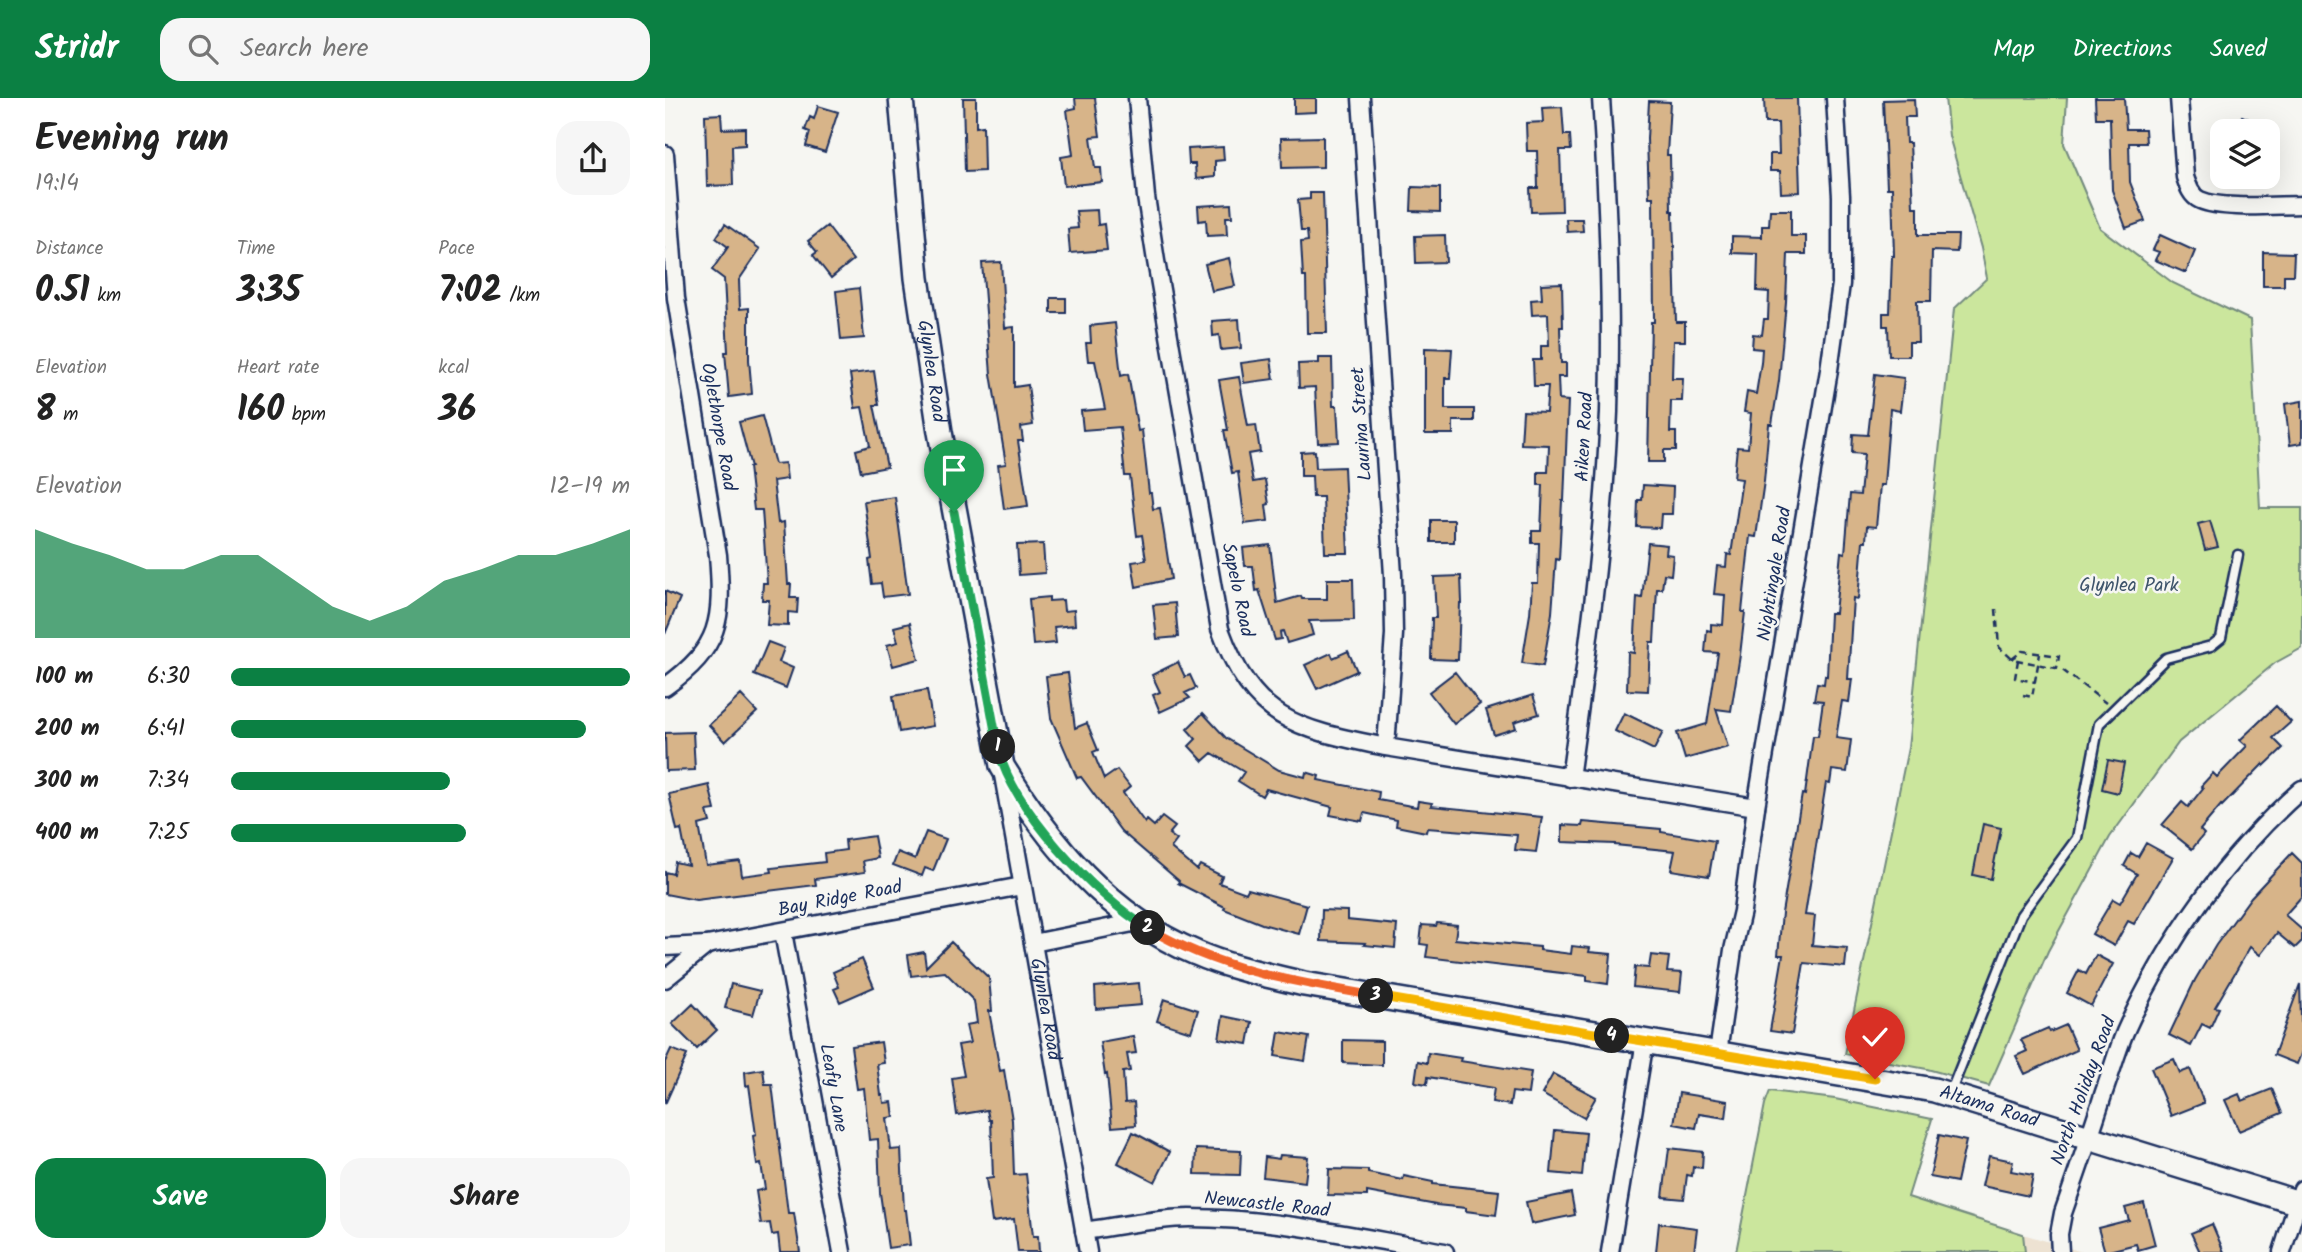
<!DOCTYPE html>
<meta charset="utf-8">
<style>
:root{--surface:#fff;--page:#f6f6f6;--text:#222;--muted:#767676;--accent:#0b8043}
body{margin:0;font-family:Kalam,sans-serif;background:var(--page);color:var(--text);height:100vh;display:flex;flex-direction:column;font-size:26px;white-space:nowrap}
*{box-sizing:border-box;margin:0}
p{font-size:23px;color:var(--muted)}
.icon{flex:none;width:38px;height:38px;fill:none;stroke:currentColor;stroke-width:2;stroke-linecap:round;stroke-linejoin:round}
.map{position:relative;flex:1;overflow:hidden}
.details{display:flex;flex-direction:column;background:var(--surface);width:665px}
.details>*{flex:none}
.tools{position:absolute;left:1545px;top:21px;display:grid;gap:14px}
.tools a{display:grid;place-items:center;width:70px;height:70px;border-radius:14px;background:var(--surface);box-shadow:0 7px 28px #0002;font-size:35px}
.pin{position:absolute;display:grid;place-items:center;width:60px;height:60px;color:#fff;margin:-72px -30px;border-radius:50% 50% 50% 0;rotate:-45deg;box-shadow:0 0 7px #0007}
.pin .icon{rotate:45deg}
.km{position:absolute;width:35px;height:35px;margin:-18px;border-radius:50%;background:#222;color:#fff;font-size:19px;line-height:35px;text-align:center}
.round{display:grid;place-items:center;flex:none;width:74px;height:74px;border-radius:21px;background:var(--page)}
.summary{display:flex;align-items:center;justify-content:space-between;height:119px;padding:0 35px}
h1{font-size:38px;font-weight:600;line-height:52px}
.metrics{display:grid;grid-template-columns:repeat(3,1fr);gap:10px;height:119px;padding:7px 35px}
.metrics div{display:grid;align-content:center}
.metrics b{font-size:35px;font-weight:600}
.metrics small{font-size:19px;font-weight:400}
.metrics p{font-size:19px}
.chart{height:196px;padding:14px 35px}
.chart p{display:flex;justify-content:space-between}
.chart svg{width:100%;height:126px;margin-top:7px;fill:var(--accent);opacity:.7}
.cta{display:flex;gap:14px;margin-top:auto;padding:14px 35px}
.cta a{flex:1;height:80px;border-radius:21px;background:var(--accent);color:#fff;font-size:28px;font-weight:600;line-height:80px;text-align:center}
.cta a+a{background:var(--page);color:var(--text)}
ul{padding:0 35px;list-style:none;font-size:23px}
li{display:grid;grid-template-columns:112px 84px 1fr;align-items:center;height:52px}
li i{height:18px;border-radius:9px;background:var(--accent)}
header{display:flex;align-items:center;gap:42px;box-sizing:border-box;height:98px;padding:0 35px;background:var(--accent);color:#fff}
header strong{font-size:33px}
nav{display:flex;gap:38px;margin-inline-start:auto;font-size:24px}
.search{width:490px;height:63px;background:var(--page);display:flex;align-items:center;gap:18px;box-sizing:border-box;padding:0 24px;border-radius:21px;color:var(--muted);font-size:26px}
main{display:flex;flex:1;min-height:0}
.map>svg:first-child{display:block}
.built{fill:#ede2d2}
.green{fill:#cbe69d;stroke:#738a7e;stroke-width:2}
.building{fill:#d7b489;stroke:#1b2f5e;stroke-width:2}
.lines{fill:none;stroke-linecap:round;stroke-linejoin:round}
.lane-casing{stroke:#1b2f5e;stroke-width:13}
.street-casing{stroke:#1b2f5e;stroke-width:21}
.secondary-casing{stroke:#1b2f5e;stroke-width:28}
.path{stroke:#1b2f5e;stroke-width:2.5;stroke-dasharray:7 5;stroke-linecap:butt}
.lane{stroke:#f6f6f2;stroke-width:8}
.street{stroke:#f6f6f2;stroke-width:16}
.secondary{stroke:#f6f6f2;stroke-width:23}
.split-1-casing{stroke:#fff;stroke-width:14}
.split-2-casing{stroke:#fff;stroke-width:14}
.split-3-casing{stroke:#fff;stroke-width:14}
.split-4-casing{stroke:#fff;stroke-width:14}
.split-5-casing{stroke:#fff;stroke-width:14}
.split-1{stroke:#22a559;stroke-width:9}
.split-2{stroke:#22a559;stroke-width:9}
.split-3{stroke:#f0652b;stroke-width:9}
.split-4{stroke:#f5b400;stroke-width:9}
.split-5{stroke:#f5b400;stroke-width:9}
.labels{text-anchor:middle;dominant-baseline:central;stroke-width:5;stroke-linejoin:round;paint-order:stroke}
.street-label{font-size:19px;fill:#1b2f5e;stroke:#f6f6f2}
.park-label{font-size:19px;fill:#3e546b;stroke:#f6f6f2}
</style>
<header>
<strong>Stridr</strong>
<div class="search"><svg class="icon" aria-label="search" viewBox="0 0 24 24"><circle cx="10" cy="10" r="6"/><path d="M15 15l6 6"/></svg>Search here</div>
<nav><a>Map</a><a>Directions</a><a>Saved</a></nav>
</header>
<main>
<section class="details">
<div class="summary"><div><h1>Evening run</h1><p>19:14</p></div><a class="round"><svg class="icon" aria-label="share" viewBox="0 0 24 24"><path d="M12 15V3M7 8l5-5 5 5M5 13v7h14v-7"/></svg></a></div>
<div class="metrics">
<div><p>Distance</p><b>0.51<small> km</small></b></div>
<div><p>Time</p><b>3:35</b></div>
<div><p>Pace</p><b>7:02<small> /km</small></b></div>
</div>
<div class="metrics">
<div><p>Elevation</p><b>8<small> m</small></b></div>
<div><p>Heart rate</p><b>160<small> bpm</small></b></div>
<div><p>kcal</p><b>36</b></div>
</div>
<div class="chart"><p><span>Elevation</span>12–19 m</p>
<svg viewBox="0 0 160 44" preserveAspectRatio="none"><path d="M0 44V6L10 11L20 15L30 20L40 20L50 15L60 15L70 24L80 33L90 38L100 33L110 24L120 20L130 15L140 15L150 11L160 6V44z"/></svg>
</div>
<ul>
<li><b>100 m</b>6:30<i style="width:100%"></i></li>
<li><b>200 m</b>6:41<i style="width:89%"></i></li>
<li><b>300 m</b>7:34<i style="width:55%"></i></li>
<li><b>400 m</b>7:25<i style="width:59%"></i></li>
</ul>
<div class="cta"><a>Save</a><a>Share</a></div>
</section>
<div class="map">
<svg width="1637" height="1154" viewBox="0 0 1637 1154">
<rect width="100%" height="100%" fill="#f6f6f2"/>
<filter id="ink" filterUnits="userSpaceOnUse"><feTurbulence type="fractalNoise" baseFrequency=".0143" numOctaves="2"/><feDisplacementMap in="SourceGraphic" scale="14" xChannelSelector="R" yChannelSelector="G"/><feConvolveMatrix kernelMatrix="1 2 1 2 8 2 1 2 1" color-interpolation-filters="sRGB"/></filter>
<g filter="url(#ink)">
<path class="built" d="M1358 1136 1417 1154H1360Z"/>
<path class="green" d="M1280 0H1402L1399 46 1435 130 1508 185 1585 222 1595 410H1637V550L1610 565 1514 644 1445 739 1383 853 1324 988 1262 971 1180 956 1243 650 1289 211 1322 180 1316 150 1284 38Z
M1105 993 1170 1001 1267 1021 1243 1099 1358 1136 1360 1154H1071L1100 1006Z"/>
<path class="building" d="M298 0H311V29L318 28 319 73 300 74Z
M410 0H430L435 38 426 39 430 70H436L437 84 399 88 396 59 408 57 402 12 411 10Z
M629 0H651V14L629 15Z
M1099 0H1132L1135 94 1116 95 1115 73H1105V56H1114L1113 25H1100Z
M1430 0H1459L1461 31H1480L1481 45H1464L1465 84 1480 123 1461 130 1447 92 1445 20H1431Z
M1249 1 1250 19H1240L1241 45H1245L1248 109H1253V137H1293L1292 154 1267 153 1266 203H1252L1253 244H1244V258H1224L1223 228H1218V215H1225L1227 158H1229L1227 90H1222L1218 2Z
M984 3 1005 4 1002 57H1005L1006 113H1008L1011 224H1020V243H1008L1007 280H1018L1017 303H1006L1005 334H1011V352H999V364H983L986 224H989L988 99H984L982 41Z
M153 8 173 14 160 54 141 48 145 34 140 32 145 19 149 21Z
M897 9 899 37H905L906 52H895L897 113 866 114 865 90H873L872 53H862L861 25 878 24 877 10Z
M56 16 57 31 80 30V47L67 48 68 87 42 88 40 17Z
M1577 18 1610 33H1569Z
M658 39V69L617 70 616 40Z
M558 49 559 62 550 63V79L531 81 530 66H524L523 51Z
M747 89 775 90V114L746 113Z
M645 95H658L662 235H642L641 179H638L636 144 643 143 642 133H636L633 102 645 101Z
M566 106 567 119H561L562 137 542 138 541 122 534 123 533 108Z
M432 112 433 127 439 126 442 152 405 155 403 131 413 130 411 113Z
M1105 112H1126V138H1141V156H1123L1121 204 1114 283 1107 326H1104L1099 383 1091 439 1085 438 1077 514H1080L1075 557 1066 613 1051 611 1063 649 1020 661 1012 635 1042 626 1053 555 1040 554 1042 532 1046 533V526L1058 527 1060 497 1049 496 1052 468 1061 469 1062 456 1066 457 1077 381 1069 380 1072 349 1083 350 1086 315 1079 314 1082 294 1091 296 1096 265 1097 251 1087 250 1088 236 1097 237 1099 221H1103L1104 194 1092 193 1093 156 1067 155V138L1097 139V128H1104Z
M901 121H917L918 133 902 134Z
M60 126 95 151 74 182 75 211 84 210V262L87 296 64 299 60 254H63L59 181 47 172 63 149 51 140Z
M162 128 188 162 166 180 148 157 152 154 143 143Z
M780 137 781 164 751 165 750 138Z
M1495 137 1530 153 1521 175 1490 162 1494 154 1488 152Z
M1598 154 1629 155 1628 177H1619V188H1598Z
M564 160 570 188 547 193 540 166Z
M336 164 340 230 349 229V289L363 287 368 327 356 329 358 343H353L363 408 339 411 333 367 341 366 326 276 317 165Z
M897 185 898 229H895L896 265H901V279H893L894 302 903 303 899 403H897L894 462 891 461 887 515 878 568 857 565 865 516 867 485H873L874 445H867V433H876L878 387H873V374H883L884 347 856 346 858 313 881 314 883 288H869L868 262H876V248H884L883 216 867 217 866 202 877 201 876 186Z
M194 190 199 240 176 242 171 193Z
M386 200H401V215H386Z
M574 221 576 250 556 252 554 237 548 238 547 223Z
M450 225 456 278 463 276 473 333 477 332 484 395H486L488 411 495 410 506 481 471 489 467 464 481 462 477 437 472 438 465 378H460L455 329 418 332 416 313 440 311 430 263H423L421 245H426L425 228Z
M760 250 787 251 785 280H780V311H809V323H788V336H760Z
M654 260H667L668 308H672L674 344 653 345 650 289 634 290 633 266 654 265Z
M606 261 609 281 579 285 576 265Z
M209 273 214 307H209L222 369 196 374 191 352 205 348 197 309 190 310 185 276Z
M1210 276 1239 280 1235 313 1225 311 1219 387H1215L1211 429 1202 428 1201 443H1198L1193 501 1188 500 1183 581H1187L1184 604 1177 603 1171 640 1186 642 1182 674 1167 672 1165 686 1161 685 1140 817 1150 818 1147 847 1182 850 1180 869 1139 865 1127 936 1105 933 1118 857H1113L1117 815 1137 696 1140 697 1148 638H1153L1158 603 1149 602 1152 585 1159 586 1160 577 1162 578 1165 515H1170L1176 454 1180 455 1185 396 1195 397 1199 356 1187 355 1188 336 1203 337Z
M574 279 583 328 591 327 595 354 583 356 588 384 600 382 604 406 601 407 603 423 580 426 573 374 567 375 559 332H563L554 282Z
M1637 303V345L1625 347 1620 306Z
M97 318 110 366 120 365 122 381 108 383 113 425 119 424 123 486H126L125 500H133L132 515 123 514V528L102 527 104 502H97L98 485H102L97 412H89L84 369H86L74 324Z
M650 353 651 370 679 369 683 455H660L658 399H648L647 378H636V354Z
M978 387 1008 389 1007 416H996L995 430 972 429 973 402H977Z
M230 399 243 496 218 499 216 485 207 486 204 462 207 461 199 403Z
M766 422H789V444H766Z
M1545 423 1553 449 1540 452 1533 426Z
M983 445 1002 447 1001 456 1008 457 1006 477 999 476 997 491H992L989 544H985L983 593 962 592 963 554 969 555 972 499 977 500Z
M378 446 380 475 354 477 352 447Z
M605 447 612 505 636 498 637 501H662V481H688L689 522 644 523 648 537 622 545 618 533 615 534 616 541 610 542 594 492 591 493 588 468H580L578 450Z
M796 478 797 505H795L793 562 766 561 767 520H771L769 479Z
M0 493 15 500 0 536Z
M384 499V503L398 502 399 513 409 512 410 527 389 529 391 545 368 547 364 501Z
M510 505 513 539 492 541 488 507Z
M245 525 254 561 228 568 222 547 233 544 229 529Z
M103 544 119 550 114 564 128 570 121 590 89 577Z
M683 553 692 573 652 591 640 567 666 555 668 560Z
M513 564 520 579 525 577 531 590 520 595 525 600 495 614 488 597 495 594 487 577Z
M790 574 815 606 789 626 764 594Z
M403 575 410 630 422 625 433 652 428 654 439 681 452 672 465 689 458 695 480 725 482 722 489 728 497 719 510 729 504 736 512 742 506 750 532 772 535 767 557 778 554 785 581 795 583 791 642 807 634 836 597 826 559 811 560 809 513 785 514 783 456 733 416 679 412 680 386 620 381 578Z
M262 592 268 628 234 634 228 598Z
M76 597 92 614 60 644 44 627Z
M868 597 874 616 849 624 851 630 829 637 821 612Z
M1611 608 1626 624 1608 640 1618 650 1599 668 1598 666 1557 708 1556 707 1535 732 1539 736 1527 751 1497 727 1517 704 1523 709 1538 690 1536 688 1548 675 1552 679 1582 648 1575 642Z
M538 615 561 640 614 672 640 679 641 674 654 678 653 682 714 694 713 702 752 709 753 703 767 705 766 708 877 719 871 754 850 752 852 737 762 730 761 734 731 728 732 722 699 715 697 723 665 717 667 709 601 691 597 698 573 683 579 674 547 655 538 663 524 648 531 641 522 631Z
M959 615 998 634 989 652 950 633Z
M28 634 30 672 1 673 0 635Z
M1443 662 1459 665 1453 695 1437 691Z
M44 687 50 712 42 713 45 724 34 727 41 767 75 763 77 778 107 774 106 770 160 764 159 755 181 752 180 742 209 738 213 760 198 763 200 774 150 781 151 787 31 802 0 796V774L8 776 10 764 23 767 16 731 12 732 4 696Z
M918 724 996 731V734L1050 743 1044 778 1006 772 1010 753 950 747V746L897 744V727L917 728Z
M1318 726 1336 730 1326 781 1308 777Z
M261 734 281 741 268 773 260 770 257 778 228 767 233 754 250 761Z
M1481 745 1508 760 1469 826 1463 823 1449 848 1427 836 1448 801 1455 805 1472 776 1459 768 1466 755 1473 759Z
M1627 755 1637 765V798L1620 817 1637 832V843L1630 850 1612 835 1595 857 1585 849 1550 909 1554 910 1545 930 1537 926 1526 948 1504 937 1530 882 1551 847 1586 799Z
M657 812 682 813V822L732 827 730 850 699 847 700 845 656 843Z
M772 825 792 827 790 841 875 849V852L906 856 907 848 925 850 924 854 946 856 943 886 922 883V878L761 859 763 847 755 846 757 827 771 828Z
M286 844 324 880 327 913H324L335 973 339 972 347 1022 349 1077 361 1076 368 1138H373L374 1154H353L349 1121 327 1124 321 1081 328 1080 326 1022H324L322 1012 292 1017 287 980 299 978 293 947 305 945 301 927 312 925 309 903 280 874 246 878 243 857 259 854 261 869Z
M986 857 1004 859 1002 874 1017 875 1015 894 968 889 970 869 984 870Z
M1431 857 1448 866 1426 908 1402 895 1414 872 1421 876Z
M197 861 209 889 175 904 169 891 174 889 168 874Z
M474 885 476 907 431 911 430 889Z
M66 886 95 893 88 917 60 910Z
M1635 886 1637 953 1632 966 1609 957Z
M499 901 533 912 526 934 492 923Z
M28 906 52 932 32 951 7 926Z
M558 918 587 924 583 946 554 941Z
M1401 927 1412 952 1360 976 1351 958 1362 953 1356 942 1383 930 1385 934Z
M614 934 644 939 640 963 610 958Z
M468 938 471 955 462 956 465 973 458 974 460 1005 469 1004 471 1027 447 1029 442 976 440 977 435 944Z
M678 942 717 943V967L678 965Z
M216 944 219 965 212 966 216 997H218L219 1005 227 1004 229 1019 222 1020 226 1052 236 1051 239 1112H241L245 1147 223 1150 215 1095 213 1041 204 1042 199 990 192 991 186 948Z
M6 951 22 957 0 1006V964Z
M763 955 796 960 795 963 866 974 863 996 847 994 845 1007 827 1004 829 990 763 979 762 986 750 984 753 963 762 965Z
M1509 961 1515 975 1525 971 1539 1005 1506 1018 1486 970Z
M98 971 100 986H107L123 1115H129L135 1154H115L113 1136 107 1137 105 1125 96 1126 91 1093 100 1091 96 1066 92 1067 88 1038 91 1037 84 987 81 988 80 974Z
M888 976 931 999 919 1020 877 996Z
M1607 991 1617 1015 1574 1033 1560 1002 1574 996 1577 1003Z
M1014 995 1063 1003 1061 1020 1034 1016 1031 1030 1009 1026Z
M890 1032 921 1035 917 1078 886 1075Z
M468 1034 505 1054 490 1084 453 1065Z
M1274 1037 1301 1043 1292 1084 1265 1079Z
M1004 1050 1038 1054 1037 1070 1028 1069 1027 1078 1022 1077 1019 1101 998 1099Z
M531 1051 576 1053 575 1077 530 1076Z
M615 1057 643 1059 640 1084 598 1079 600 1059 614 1061Z
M1324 1058 1348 1063 1346 1073 1368 1077 1364 1098 1317 1088Z
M664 1071 703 1072V1075L738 1082 739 1078 768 1084V1086L834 1093 831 1117 801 1113V1110L771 1107 702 1094V1098L663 1097Z
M906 1095 910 1117 866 1126 861 1104Z
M1479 1105 1490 1147 1473 1152 1471 1146 1440 1154 1433 1130 1464 1122 1460 1110Z
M994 1125 1032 1130 1029 1154 1014 1152V1154H991Z
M1547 1126 1559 1154H1535L1526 1135Z"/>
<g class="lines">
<g class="lane-casing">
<path id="lane" d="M1286 993 1356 817 1412 740 1434 626 1501 560 1546 548 1556 540 1573 457"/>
</g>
<g class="street-casing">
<g id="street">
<path d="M472 0 481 99 491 163 555 531C589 624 633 631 721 649L1091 709"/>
<path d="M696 0 728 477 729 536 721 649"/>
<path d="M1514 0 1520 79C1523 88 1526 98 1535 102 1558 112 1611 107 1637 107"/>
<path d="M0 56 11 200 53 457C58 522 56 549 0 589"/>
<path id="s1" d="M338 677 423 1154"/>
<path d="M905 680C922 558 939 437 944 314 947 209 943 105 936 0"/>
<path d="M118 834 177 1154"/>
<path d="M368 845 473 824"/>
<path d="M0 849 42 847 357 788"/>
<path d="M0 881 42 847"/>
<path d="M1053 955 1068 852 1077 813 1091 709 1164 272 1176 186V98L1170 0"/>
<path d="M419 1133C454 1128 491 1120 525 1120 611 1120 696 1140 780 1154"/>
<path d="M945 1154 980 943"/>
<path d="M1395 1154 1394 1136 1398 1115C1412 1075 1426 1035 1439 994 1446 975 1452 953 1460 934 1501 843 1562 757 1637 691"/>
<path d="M1617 1154 1637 1091"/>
</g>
</g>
<g class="secondary-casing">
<g id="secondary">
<path id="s2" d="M236 0 252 180 275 334 337 668C384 745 444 819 531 855 565 870 603 877 639 886L1269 992 1637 1106"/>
</g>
</g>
<path class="path" d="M1331 511 1334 549 1347 561 1396 571 1441 605
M1347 561 1357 553 1394 558 1392 570
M1353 562 1350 580 1370 584
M1358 597 1367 599 1375 556"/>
<use href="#lane" class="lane"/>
<use href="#street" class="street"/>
<use href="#secondary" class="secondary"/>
</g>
</g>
<g class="lines" filter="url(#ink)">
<g class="split-1-casing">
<path id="split-1" d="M289 414 333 649"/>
</g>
<g class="split-2-casing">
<path id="split-2" d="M333 649C344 708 432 800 483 830"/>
</g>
<g class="split-3-casing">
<path id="split-3" d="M483 830C556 873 629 884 711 898"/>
</g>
<g class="split-4-casing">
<path id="split-4" d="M711 898 947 938"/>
</g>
<g class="split-5-casing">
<path id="split-5" d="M947 938 1210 981"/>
</g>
<use href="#split-1" class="split-1"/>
<use href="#split-2" class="split-2"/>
<use href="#split-3" class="split-3"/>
<use href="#split-4" class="split-4"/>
<use href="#split-5" class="split-5"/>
</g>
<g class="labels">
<g class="street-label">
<text stroke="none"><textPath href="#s2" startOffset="275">Glynlea Road</textPath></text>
<text transform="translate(697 326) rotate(-94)">Laurina Street</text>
<text transform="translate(53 329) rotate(80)">Oglethorpe Road</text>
<text transform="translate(920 339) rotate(-87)">Aiken Road</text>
<text transform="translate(1110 476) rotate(-81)">Nightingale Road</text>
<text transform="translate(572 492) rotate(78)">Sapelo Road</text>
<text transform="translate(175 801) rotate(-11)">Bay Ridge Road</text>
<text stroke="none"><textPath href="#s1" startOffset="238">Glynlea Road</textPath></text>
<text transform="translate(168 990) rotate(80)">Leafy Lane</text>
<text transform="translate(1419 993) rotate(-70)">North Holiday Road</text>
<text stroke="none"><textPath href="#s2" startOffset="1759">Altama Road</textPath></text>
<text transform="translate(602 1107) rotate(6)">Newcastle Road</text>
</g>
<g class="park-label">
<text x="1464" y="488">Glynlea Park</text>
</g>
</g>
</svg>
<div class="tools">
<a><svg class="icon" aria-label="layers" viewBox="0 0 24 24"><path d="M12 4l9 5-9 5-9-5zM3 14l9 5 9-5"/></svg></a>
</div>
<div class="pin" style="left:289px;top:414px;background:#1e9e55"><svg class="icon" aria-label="arrive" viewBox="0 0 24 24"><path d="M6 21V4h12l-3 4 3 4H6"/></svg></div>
<div class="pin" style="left:1210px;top:981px;background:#d93025"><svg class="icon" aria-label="check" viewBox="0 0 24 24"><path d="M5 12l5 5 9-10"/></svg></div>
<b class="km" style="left:333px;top:649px">1</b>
<b class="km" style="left:483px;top:830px">2</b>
<b class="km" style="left:711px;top:898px">3</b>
<b class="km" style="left:947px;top:938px">4</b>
</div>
</main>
